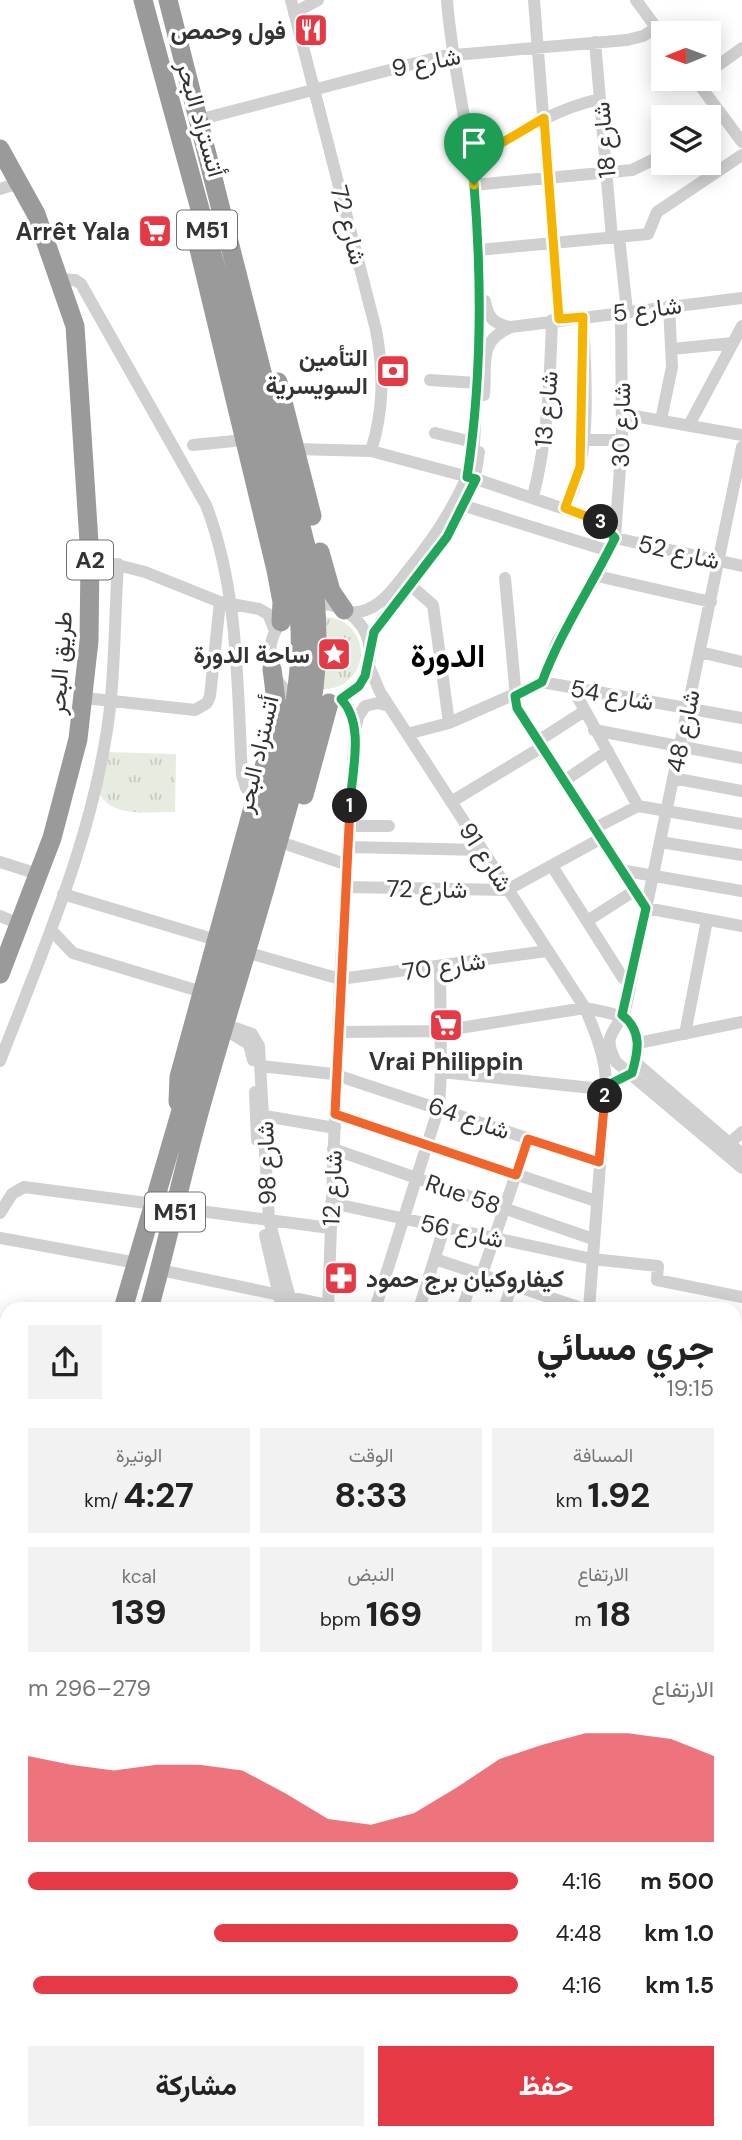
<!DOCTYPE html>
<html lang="ar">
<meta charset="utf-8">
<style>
:root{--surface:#fff;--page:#f2f2f2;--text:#222;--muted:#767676;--accent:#e63946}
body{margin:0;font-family:"DM Sans",Vazirmatn,sans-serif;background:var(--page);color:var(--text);direction:rtl;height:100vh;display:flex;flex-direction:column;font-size:26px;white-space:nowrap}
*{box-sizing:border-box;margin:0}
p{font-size:23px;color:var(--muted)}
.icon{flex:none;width:38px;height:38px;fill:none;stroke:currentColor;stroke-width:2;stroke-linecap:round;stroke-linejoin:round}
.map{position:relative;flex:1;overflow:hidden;direction:ltr}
.details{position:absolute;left:0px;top:1302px;width:742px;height:838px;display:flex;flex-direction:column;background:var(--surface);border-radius:21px 21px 0 0;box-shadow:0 4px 18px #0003;direction:rtl}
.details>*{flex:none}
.needle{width:46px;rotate:269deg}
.controls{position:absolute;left:651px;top:21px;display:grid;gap:14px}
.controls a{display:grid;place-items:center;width:70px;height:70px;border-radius:0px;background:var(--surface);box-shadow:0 4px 18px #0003;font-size:35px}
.pin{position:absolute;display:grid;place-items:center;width:60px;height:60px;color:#fff;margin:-72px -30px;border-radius:50% 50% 50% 0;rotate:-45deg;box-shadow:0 0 7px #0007}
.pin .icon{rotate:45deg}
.km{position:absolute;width:35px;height:35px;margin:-18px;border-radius:50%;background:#222;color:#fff;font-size:19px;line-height:35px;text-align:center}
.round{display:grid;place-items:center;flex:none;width:74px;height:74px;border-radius:0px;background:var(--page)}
.summary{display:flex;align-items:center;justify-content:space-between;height:119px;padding:0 28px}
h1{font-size:38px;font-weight:700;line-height:52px}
.metrics{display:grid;grid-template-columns:repeat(3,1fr);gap:10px;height:119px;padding:7px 28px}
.metrics div{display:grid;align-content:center;border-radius:0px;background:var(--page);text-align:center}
.metrics b{font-size:35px;font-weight:700}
.metrics small{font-size:19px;font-weight:400}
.metrics p{font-size:19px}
.chart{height:196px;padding:14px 28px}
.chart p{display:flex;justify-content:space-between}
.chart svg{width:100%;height:126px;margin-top:7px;fill:var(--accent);opacity:.7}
.action{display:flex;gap:14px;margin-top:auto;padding:14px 28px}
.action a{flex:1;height:80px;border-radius:0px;background:var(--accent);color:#fff;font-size:28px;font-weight:700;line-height:80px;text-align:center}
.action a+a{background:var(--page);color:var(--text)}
ul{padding:0 28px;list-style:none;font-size:23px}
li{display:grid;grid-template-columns:112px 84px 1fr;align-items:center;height:52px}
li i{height:18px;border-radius:9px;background:var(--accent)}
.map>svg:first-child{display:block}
.grass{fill:url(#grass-tufts)}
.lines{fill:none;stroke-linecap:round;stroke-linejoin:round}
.minor{stroke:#d0d0d0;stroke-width:12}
.highway{stroke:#9a9a9a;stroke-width:19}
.split-1-casing{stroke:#fff;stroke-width:14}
.split-2-casing{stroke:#fff;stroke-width:14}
.split-3-casing{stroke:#fff;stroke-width:14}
.split-4-casing{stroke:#fff;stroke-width:14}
.split-1{stroke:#22a559;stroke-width:9}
.split-2{stroke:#f0652b;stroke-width:9}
.split-3{stroke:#22a559;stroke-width:9}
.split-4{stroke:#f5b400;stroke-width:9}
.labels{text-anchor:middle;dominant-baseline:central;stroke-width:7;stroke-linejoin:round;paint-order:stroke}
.shield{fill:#fff;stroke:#707070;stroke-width:2}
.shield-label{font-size:23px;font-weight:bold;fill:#333}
.poi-label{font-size:24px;font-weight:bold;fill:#333;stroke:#fff;text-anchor:end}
.street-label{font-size:24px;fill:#333;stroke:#fff}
.district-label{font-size:32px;font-weight:bold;fill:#000;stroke:#fff}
</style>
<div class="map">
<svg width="742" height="2140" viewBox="0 0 742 2140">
<defs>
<pattern id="grass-tufts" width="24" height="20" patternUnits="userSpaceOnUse" patternTransform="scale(1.75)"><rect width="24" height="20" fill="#e6ecdf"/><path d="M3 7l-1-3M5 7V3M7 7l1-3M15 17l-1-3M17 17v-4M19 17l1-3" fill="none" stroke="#c6cbc0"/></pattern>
</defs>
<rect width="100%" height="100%" fill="#fff"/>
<path class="grass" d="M289 653a36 36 0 1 1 72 0a36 36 0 1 1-72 0Z
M107 752 176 754 175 812C148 811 113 819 99 793Z"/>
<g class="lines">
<path class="minor" d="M291 0 376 330C384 373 384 409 371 451
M534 0 559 319
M636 0 663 37
M294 13 318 0
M595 42 612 238
M709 72 742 48
M695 79 742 142
M198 120 443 56 627 40 643 36 656 28
M709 123 721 114
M471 161C513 136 553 109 600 99
M474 185 632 170 663 155
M0 189 19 183
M619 237 627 311
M479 250 648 234 657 212 742 155
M60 279 75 280 81 284 206 505C239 591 237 684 242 775L246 788 256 798
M485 301C488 317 493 324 510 327
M672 349 733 343
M430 380 477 383
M484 395C487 362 477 342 511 327L742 298
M623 414 742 435
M661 420 672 367 669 306
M689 425 742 326
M435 433 473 442
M582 440H622
M193 445 244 440
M742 447 631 981C629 992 627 1006 623 1015 612 1035 603 1037 616 1062L742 1168
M296 449 371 451 476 479 600 521 615 538
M533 497C548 438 550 380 552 320
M465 506 609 551
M565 508C594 456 585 374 583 317
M615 538 742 566
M90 558 145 572 220 602 259 609 268 614 275 631
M597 576 711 602
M505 578 517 708 646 908 742 926
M410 585 433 605 449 723
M270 654a50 50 0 1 1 100 0a50 50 0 1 1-100 0Z
M348 612C376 616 394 588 409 569 431 542 452 511 466 479 477 455 474 421 476 395 481 317 481 240 471 162 464 108 451 55 447 0
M369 646C375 623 393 606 408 588 442 547 473 506 479 452
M700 652 742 662
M369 666 380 692 585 1008C632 1017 646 1020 632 1073L606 1086 589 1309
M542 682 557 642 597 576 615 538 622 440 621 312
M572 687 638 806
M85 698 195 710 207 703 210 696 220 602
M594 730 742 758
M407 734 449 723 542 682 742 718
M538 741 583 712
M673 778 742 791
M564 781 608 751
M451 802 542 747
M638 806 742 824
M349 826H389
M595 828 638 806
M660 842 742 855
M289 845 348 865
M348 847 482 850
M0 862 38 874
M552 866 623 978 631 981
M620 870 742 891
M347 887 507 890 600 839
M63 894 216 940
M0 916 19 924
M587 921 634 891
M51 930 73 953 202 992
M256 955 340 979 547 951
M235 1028 252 1034 259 1046 269 1220 293 1309
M339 1032 441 1031 585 1008C596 1034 606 1058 606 1086L592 1088 441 1072
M685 1034 707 920
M234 1035 249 1044 253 1060
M638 1043 742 1022
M0 1061C45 945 99 823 111 698 115 654 115 609 118 564
M635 1062 742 1154
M261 1066 333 1074 599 1162
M255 1092 257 1140
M335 1114 596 1201
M265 1116 335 1128
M724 1148 742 1132
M333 1149 593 1239
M331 1203 592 1259 658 1266 657 1280 742 1297
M177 1208 330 1228
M0 1213 12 1194 24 1187 154 1204
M265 1235 282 1309
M0 1238 137 1263
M435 1259 584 1309
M160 1270 328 1305
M482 1274 528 1139
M328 1309 340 979 355 731 358 717 365 706 378 703 389 706
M375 1309 439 1107 441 1072 440 967
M419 1309 444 1228
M462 1309 475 1272
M504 1309 512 1284
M0 1348 7 1354
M735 1372 742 1346
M0 1475 7 1479
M735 1494 742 1496
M735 1536 739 1520
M735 1550 742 1552
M735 1664 742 1665
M735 1694 742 1696
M735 1729 742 1737
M735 1744 742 1754
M735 1764 742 1766
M735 1802 742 1804
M0 1870 7 1873
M735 2007 742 1814
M735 2016 742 2017
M0 2029 7 2032
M107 2133 123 2140
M494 2133 688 2135 719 2140
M36 2140 38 2133
M84 2140 86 2133
M201 2140 205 2133
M323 2140 324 2133
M366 2140V2133
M406 2140V2133
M450 2140 451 2133"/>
<path class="highway" d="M0 149 36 214 75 326 90 558 89 641 78 739 52 838 0 974
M192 220 276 570 282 602 281 622
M278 382 312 516
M320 552 331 591 344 610
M304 795 329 703
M178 1102 179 1077 278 716 272 669
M123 1309 282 765C292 720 302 676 300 629 297 557 273 485 255 416 220 277 180 139 143 0
M149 1309C167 1244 181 1178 199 1113 223 1026 251 940 275 853 304 750 329 674 311 566L168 0
M0 1739 7 1714
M0 1836 7 1812"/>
</g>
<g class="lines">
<g class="split-1-casing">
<path id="split-1" d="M350 806C351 774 366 725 341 699L359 686 365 676 374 632 447 537 476 479 467 477C482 380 482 282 474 185"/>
</g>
<g class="split-2-casing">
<path id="split-2" d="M350 806 335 1114 516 1175 528 1139 599 1162 605 1096"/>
</g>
<g class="split-3-casing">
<path id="split-3" d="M601 522 615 538C591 587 561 631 542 682L515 696 517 708 646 908 622 1015C643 1031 638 1052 632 1073L606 1086 605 1096"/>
</g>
<g class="split-4-casing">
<path id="split-4" d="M474 185 471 161 544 118 559 319 583 317 580 467 565 508 601 522"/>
</g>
<use href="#split-1" class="split-1"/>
<use href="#split-2" class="split-2"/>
<use href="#split-3" class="split-3"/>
<use href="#split-4" class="split-4"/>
</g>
<defs>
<g id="restaurant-square" transform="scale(1.75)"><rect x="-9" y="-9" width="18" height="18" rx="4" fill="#e63946" stroke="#fff"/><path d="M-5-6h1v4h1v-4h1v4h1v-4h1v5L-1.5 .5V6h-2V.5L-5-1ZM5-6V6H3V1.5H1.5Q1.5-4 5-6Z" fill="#fff"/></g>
<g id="supermarket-square" transform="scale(1.75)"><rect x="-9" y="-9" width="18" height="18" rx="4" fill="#e63946" stroke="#fff"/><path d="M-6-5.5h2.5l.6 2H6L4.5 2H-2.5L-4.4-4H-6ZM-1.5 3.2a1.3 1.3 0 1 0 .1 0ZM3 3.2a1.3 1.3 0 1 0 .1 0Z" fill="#fff"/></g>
<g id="bank-square" transform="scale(1.75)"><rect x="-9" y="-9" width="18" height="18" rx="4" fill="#e63946" stroke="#fff"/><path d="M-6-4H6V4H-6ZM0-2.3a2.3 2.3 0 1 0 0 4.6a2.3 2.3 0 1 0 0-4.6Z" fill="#fff"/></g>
<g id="sight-square" transform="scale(1.75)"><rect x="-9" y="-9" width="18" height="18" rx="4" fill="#e63946" stroke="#fff"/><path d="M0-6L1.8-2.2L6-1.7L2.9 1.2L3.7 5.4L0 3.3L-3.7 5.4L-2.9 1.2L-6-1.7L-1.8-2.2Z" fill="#fff"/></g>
<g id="pharmacy-square" transform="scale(1.75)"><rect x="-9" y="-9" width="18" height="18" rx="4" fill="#e63946" stroke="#fff"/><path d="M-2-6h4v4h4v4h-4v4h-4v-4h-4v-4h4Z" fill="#fff"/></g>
</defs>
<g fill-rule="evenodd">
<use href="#restaurant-square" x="311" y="30"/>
<use href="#supermarket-square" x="155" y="231"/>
<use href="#bank-square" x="393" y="371"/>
<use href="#sight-square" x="334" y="654"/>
<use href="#supermarket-square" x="446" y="1025"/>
<use href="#pharmacy-square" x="341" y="1278"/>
</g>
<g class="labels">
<g class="shield">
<rect x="177" y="210.5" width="60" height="39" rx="5"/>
<rect x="67" y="540.5" width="46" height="39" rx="5"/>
<rect x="145" y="1192.5" width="60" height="39" rx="5"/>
</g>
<g class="shield-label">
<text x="207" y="230">M51</text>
<text x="90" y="560">A2</text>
<text x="175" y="1212">M51</text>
</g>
<g class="poi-label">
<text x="286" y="30">فول وحمص</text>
<text x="130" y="231">Arrêt Yala</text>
<text x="368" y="357">التأمين<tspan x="368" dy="28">السويسرية</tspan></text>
<text x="310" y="654">ساحة الدورة</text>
<text x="446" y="1061" text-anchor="middle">Vrai Philippin</text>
<text x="366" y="1278" text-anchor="start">كيفاروكيان برج حمود</text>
</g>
<g class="street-label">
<text transform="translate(426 62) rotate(-11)">شارع 9</text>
<text transform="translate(201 119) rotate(74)">أتستراد البحر</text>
<text transform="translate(604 140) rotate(-95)">شارع 18</text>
<text transform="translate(349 225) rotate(75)">شارع 72</text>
<text transform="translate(647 309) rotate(-7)">شارع 5</text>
<text transform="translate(546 409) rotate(-85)">شارع 13</text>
<text transform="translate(621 425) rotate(-89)">شارع 30</text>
<text transform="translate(679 552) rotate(13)">شارع 52</text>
<text transform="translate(60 663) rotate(-86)">طريق البحر</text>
<text transform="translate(612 695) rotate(10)">شارع 54</text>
<text transform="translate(683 731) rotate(-78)">شارع 48</text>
<text transform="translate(257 754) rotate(-77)">أتستراد البحر</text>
<text transform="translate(486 857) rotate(57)">شارع 91</text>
<text transform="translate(427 889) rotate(1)">شارع 72</text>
<text transform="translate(444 966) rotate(-8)">شارع 70</text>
<text transform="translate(469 1118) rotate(19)">شارع 64</text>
<text transform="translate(266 1163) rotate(-92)">شارع 98</text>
<text transform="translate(332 1188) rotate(-88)">شارع 12</text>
<text transform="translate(463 1194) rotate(19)">Rue 58</text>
<text transform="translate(462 1231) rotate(12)">شارع 56</text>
</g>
<g class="district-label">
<text x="448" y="656">الدورة</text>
</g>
</g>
</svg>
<div class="controls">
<a><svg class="needle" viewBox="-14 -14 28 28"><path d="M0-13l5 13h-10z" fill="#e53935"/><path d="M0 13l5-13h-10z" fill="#767676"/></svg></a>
<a><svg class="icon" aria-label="layers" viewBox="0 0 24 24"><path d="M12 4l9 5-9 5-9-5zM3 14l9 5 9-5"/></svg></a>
</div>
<div class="pin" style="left:474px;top:185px;background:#1e9e55"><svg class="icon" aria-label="arrive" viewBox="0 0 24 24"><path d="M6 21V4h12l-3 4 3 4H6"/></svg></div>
<b class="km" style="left:350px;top:806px">1</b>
<b class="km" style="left:605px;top:1096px">2</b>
<b class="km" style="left:601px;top:522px">3</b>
<section class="details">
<div class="summary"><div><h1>جري مسائي</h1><p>19:15</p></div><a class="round"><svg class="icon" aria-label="share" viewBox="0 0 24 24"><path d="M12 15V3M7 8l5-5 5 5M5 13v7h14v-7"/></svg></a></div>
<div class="metrics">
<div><p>المسافة</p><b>1.92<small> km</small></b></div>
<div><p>الوقت</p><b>8:33</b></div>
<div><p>الوتيرة</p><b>4:27<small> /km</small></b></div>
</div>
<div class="metrics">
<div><p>الارتفاع</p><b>18<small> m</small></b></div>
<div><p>النبض</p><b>169<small> bpm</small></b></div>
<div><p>kcal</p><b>139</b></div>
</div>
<div class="chart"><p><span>الارتفاع</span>279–296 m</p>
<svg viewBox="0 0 160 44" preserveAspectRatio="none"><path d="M0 44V14L10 17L20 19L30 17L40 17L50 19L60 27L70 36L80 38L90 34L100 25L110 15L120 10L130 6L140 6L150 8L160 14V44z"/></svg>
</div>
<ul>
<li><b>500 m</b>4:16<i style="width:100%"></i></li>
<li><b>1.0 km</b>4:48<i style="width:62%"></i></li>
<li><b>1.5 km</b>4:16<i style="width:99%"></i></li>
</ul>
<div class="action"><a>حفظ</a><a>مشاركة</a></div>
</section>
</div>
